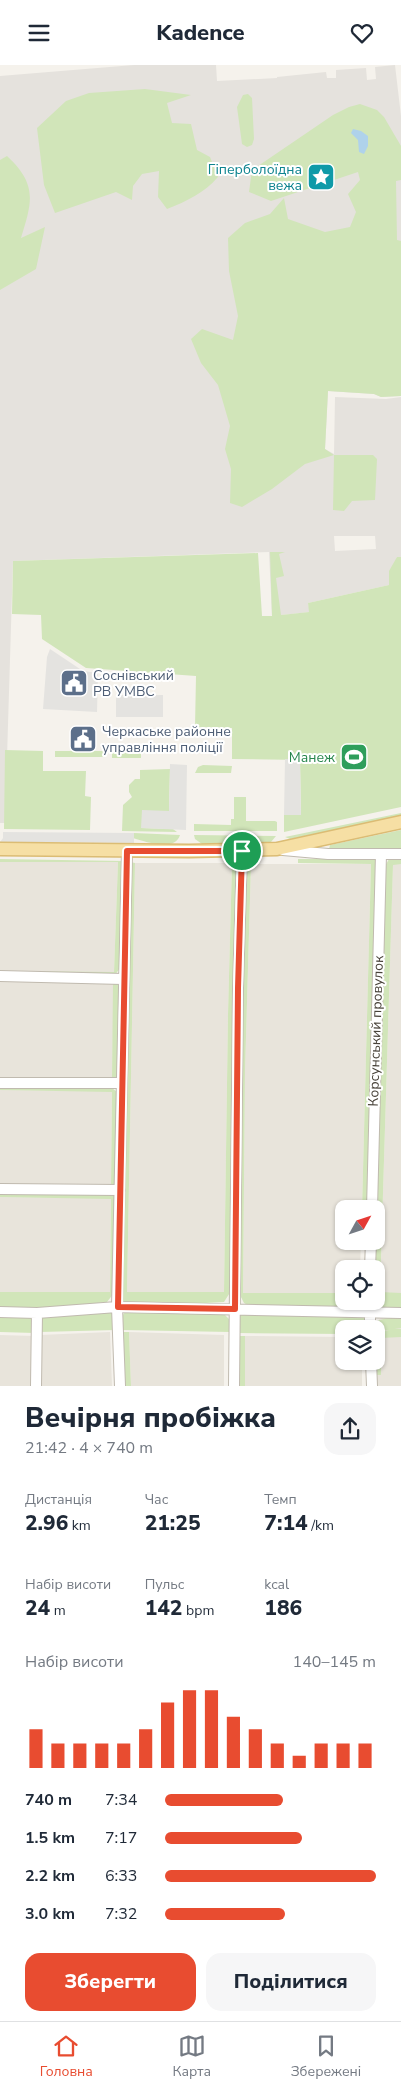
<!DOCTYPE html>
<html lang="uk">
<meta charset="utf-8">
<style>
:root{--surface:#fff;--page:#f6f6f7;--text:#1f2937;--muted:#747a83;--line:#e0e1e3;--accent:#e84c30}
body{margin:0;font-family:"Nunito Sans",sans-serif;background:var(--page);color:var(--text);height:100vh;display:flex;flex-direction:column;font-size:19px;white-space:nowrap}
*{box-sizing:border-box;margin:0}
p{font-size:16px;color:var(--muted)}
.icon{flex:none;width:28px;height:28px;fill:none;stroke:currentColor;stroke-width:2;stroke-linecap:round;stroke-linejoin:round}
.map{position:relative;height:1321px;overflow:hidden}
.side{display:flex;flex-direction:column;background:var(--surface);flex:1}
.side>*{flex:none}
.needle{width:32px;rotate:50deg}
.tools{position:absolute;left:335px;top:1135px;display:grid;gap:10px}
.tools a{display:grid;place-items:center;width:50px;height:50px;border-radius:10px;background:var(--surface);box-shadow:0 1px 4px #0004;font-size:25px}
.pin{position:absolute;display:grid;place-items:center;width:42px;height:42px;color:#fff;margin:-21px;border:2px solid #fff;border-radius:50%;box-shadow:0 1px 5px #0007}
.round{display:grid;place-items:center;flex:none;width:52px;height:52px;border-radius:15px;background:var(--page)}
.headline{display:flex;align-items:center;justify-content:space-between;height:85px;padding:0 25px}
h1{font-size:28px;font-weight:800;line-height:38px}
.metrics{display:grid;grid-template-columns:repeat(3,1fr);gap:8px;height:85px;padding:5px 25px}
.metrics div{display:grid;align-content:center}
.metrics b{font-size:21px;font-weight:800}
.metrics small{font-size:14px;font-weight:400}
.metrics p{font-size:14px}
.chart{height:140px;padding:10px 25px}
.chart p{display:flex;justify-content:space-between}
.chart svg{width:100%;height:90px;margin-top:5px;stroke:var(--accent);stroke-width:6}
.primary-button{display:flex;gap:10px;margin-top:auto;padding:10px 25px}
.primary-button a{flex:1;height:58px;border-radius:15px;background:var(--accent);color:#fff;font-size:20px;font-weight:800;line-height:58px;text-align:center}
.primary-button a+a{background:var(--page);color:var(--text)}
ul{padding:0 25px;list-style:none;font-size:16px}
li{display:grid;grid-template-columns:80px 60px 1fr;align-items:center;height:38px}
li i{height:12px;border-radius:6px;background:var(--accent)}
header{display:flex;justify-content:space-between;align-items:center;height:65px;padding:0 25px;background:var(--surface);font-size:22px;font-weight:800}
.dock{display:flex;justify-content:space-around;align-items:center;height:70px;border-top:1px solid var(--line);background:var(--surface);font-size:14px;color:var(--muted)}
.dock a{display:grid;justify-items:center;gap:2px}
.dock .active{color:var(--accent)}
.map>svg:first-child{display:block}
.residential{fill:#e8e4db}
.industrial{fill:#e5e2dd;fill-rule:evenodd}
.green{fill:#d1e5b9}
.parking{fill:#e4e3e0}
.water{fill:#afd2eb}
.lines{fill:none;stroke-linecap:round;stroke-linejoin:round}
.minor-casing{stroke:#c0baaf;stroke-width:12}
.major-casing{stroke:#dbbc74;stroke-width:15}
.minor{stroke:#fff;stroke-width:10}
.major{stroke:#f6dfa4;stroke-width:12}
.route-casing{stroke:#fff;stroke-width:10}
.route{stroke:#e84c30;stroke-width:6}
.labels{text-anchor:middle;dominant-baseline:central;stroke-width:4;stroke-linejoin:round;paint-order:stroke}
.culture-label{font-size:14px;fill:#0d838f;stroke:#fff;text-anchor:end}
.service-label{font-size:14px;fill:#4e5e75;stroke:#fff;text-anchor:start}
.leisure-label{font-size:14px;fill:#27864d;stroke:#fff;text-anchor:end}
.street-label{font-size:14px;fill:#49433a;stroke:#fff}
</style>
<header><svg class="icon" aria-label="menu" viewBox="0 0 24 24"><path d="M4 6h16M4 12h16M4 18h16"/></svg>Kadence<svg class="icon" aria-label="heart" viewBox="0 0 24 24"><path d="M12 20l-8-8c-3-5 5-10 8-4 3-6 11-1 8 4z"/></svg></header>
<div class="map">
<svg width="401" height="1321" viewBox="0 0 401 1321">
<rect width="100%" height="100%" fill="#f5f2ec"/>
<path class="residential" d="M0 797H118L114 908 0 906Z
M135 798H232L228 949 224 1228 127 1227Z
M251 799H371L362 1144H344V1176H361L360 1204H344V1228H243L245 1007Z
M393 799H401V1228H380Z
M0 916 114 919 112 1012H0Z
M0 1025 112 1026 111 1121 0 1119Z
M0 1132 111 1133 110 1227H0Z
M401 1252V1321H375L377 1256 381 1253Z
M110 1267 112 1321H40V1270Z
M129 1267 224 1270V1321H131Z
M0 1270 34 1271 31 1321H0Z
M245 1271 344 1272V1296H362V1321H245Z"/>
<path class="industrial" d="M134 0H216L217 16 277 13V12L326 7 327 13H336V5L366 3 367 15 376 14 375 2 395 0 401 51V331L381 332 374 329 328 326 325 384 334 389 335 332 386 334 401 332V492H397L389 520 308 538 310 547 272 551 269 487 13 496 5 758H0V11ZM334 471H375L376 484 335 486Z"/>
<path class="green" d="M145 24 191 30 167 38 172 58 191 59 197 85 210 92 218 112C204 128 187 136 167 144L158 132 159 106 142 109 133 121 132 135 116 127 55 148 44 120 37 63 66 36 89 28Z
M248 29 252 33 254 74 252 80 247 82 242 79 237 42 243 30Z
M360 39 377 45 384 52 401 81V115L396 116 397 175 401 176V331L381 332 374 329 328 326 325 384 334 390H373L377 394 375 435 352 436 344 446 333 445 334 390 305 399 272 424 242 442 230 438 231 404 225 384 230 361 218 320 201 298 191 274 202 264 233 275 238 251 229 206 228 173 245 158 270 149 284 133 288 154 325 167 350 162 356 147 348 129 360 115 358 107 271 136 249 127 252 105 333 50 349 42Z
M7 91C38 120 32 137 21 173L45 162 36 204 0 225V95Z
M270 487H285L279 489 284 511 276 513 281 550 309 547 308 538 389 520V506L397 492H401V742L284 767V750H301L300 695 232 694V663L195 662 196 611 86 603 42 574 41 550 12 549 13 496 258 488 262 551H272Z
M5 685 43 686V706H86L85 731 91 732 90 765 4 764Z
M55 686H103V692H55Z
M112 686 141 687V693H112Z
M203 700 232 701 231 708H195L198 702Z
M170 704 169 746 141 763 173 764 177 767 122 766 123 740 132 732 129 727V720L135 714H140V705Z
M234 732H246V756H275L277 757V766H194V759L231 760V754H234Z
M401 748V751L290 774 285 772Z
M401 765V785L329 784 330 780Z
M134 768 180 770C175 787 146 777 133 773Z
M194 770 276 771 271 777 202 779 195 774Z
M0 794 123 796 120 903 115 910 0 908V906L114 907 118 797H0Z
M298 794H374L377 797 368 1144H362L371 799 298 798Z
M389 794 401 795V799L393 800 380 1227 401 1228V1243H379L374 1236H376V1204H374V1176H376L384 803Z
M130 797 135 798 127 1227H224L228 949 232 798H238L231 1226 224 1237 170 1240 126 1238 121 1234Z
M246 799H251L245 1007 243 1228H344V1236H366L362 1242 250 1241 244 1238 239 1228 241 919Z
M0 914 118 917V1014L0 1016V1012H112L113 919 0 916Z
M0 1022 112 1023 117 1027V1112L114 1122 0 1121V1119L111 1120 112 1027 0 1025Z
M0 1127 112 1129 115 1130 114 1228 107 1237 42 1244 22 1245 0 1242V1227H110L111 1134 0 1132Z
M126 1246 224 1249 229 1254 230 1267 122 1265V1251Z
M111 1247 114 1249 116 1265 40 1267V1256L42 1253Z
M240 1249 364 1252 366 1264H344V1269L239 1268Z
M390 1252H401V1263L376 1267V1264H373L377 1256Z
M0 1253H31L33 1256 35 1268 0 1267Z
M392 1264H401V1272L381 1273V1310H375L376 1269Z
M122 1267H129L131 1321H124Z
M238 1271H245V1321H238Z"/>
<path class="parking" d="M50 584 83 606 98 608 97 647 43 644 47 592Z
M116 630H163V652H116Z
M285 694 300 695 301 750H284Z
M170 699 187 700 186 765 141 763 142 745 169 746Z
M3 767 134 768V778L0 777 3 773Z"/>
<path class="water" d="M353 64 361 66 368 71V81L364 89 359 87 358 75 351 68Z"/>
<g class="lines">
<g class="minor-casing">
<path id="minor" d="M283 785 328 789H401
M0 911 123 914
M0 1018H122
M0 1124 120 1125
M372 1144 381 789
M370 1204 371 1176
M370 1236V1264
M0 1247 37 1248 117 1242 401 1248
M371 1296 372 1321
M36 1321 37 1248
M120 1321 117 1242 127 786
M234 1321 238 923 242 786"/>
</g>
<g class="major-casing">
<path id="major" d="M0 784 189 786 277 784 401 757"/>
</g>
<use href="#minor" class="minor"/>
<use href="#major" class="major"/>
</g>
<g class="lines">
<g class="route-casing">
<path id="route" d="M127 786H242L238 923 235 1244 118 1242Z"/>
</g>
<use href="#route" class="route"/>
</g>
<defs>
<g id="sight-square" transform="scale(1.4375)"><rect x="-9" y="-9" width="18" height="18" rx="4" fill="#0f9aa8" stroke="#fff"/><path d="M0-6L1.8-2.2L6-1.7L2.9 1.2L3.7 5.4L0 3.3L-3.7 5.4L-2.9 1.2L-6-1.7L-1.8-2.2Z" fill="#fff"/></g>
<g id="civic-square" transform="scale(1.4375)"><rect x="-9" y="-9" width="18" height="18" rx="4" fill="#5c6f8a" stroke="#fff"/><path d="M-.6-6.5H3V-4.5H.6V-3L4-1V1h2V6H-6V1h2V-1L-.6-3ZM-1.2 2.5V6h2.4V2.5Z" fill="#fff"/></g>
<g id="stadium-square" transform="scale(1.4375)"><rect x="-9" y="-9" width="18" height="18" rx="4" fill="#2e9e5b" stroke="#fff"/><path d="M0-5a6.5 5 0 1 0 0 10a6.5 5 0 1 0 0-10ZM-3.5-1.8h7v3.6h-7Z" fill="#fff"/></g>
</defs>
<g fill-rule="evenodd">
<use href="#sight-square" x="321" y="112"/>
<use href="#civic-square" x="74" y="618"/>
<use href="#civic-square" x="83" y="674"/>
<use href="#stadium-square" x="354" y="692"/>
</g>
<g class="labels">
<g class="culture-label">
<text x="302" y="104">Гіперболоїдна<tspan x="302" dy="16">вежа</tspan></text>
</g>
<g class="service-label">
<text x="93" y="610">Соснівський<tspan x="93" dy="16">РВ УМВС</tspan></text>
<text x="102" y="666">Черкаське районне<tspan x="102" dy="16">управління поліції</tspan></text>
</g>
<g class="leisure-label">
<text x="335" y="692">Манеж</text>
</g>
<g class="street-label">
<text transform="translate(376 966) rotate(-88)">Корсунський провулок</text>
</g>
</g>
</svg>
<div class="tools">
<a><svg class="needle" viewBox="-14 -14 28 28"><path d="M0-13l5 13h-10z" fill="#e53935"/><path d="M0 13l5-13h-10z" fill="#747a83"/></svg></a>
<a><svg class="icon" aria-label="locate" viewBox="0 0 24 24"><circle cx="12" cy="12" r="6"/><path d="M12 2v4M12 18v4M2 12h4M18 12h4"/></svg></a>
<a><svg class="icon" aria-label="layers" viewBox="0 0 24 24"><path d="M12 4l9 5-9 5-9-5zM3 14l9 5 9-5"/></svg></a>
</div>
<div class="pin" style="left:242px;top:786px;background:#1e9e55"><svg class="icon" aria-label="arrive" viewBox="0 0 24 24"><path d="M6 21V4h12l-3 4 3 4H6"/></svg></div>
</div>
<section class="side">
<div class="headline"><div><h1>Вечірня пробіжка</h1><p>21:42 · 4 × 740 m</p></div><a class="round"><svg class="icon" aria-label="share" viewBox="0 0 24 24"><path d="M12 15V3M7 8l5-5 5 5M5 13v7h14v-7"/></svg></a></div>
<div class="metrics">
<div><p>Дистанція</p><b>2.96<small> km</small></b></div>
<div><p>Час</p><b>21:25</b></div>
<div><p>Темп</p><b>7:14<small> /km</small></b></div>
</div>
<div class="metrics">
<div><p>Набір висоти</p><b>24<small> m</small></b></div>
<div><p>Пульс</p><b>142<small> bpm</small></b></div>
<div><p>kcal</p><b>186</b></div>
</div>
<div class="chart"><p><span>Набір висоти</span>140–145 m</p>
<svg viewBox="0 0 160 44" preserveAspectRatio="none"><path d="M5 44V25M15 44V32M25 44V32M35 44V32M45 44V32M55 44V25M65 44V12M75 44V6M85 44V6M95 44V19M105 44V25M115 44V32M125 44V38M135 44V32M145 44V32M155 44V32"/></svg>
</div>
<ul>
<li><b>740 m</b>7:34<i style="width:56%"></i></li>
<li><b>1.5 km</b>7:17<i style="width:65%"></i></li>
<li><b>2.2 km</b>6:33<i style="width:100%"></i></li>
<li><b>3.0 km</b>7:32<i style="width:57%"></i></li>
</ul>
<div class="primary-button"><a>Зберегти</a><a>Поділитися</a></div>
</section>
<nav class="dock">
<a class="active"><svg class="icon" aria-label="home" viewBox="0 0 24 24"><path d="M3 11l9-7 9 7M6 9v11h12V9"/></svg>Головна</a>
<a><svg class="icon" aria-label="map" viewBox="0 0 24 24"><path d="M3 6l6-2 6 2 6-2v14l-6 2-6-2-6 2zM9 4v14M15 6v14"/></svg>Карта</a>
<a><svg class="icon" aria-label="saved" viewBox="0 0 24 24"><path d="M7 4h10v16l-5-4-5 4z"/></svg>Збережені</a>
</nav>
